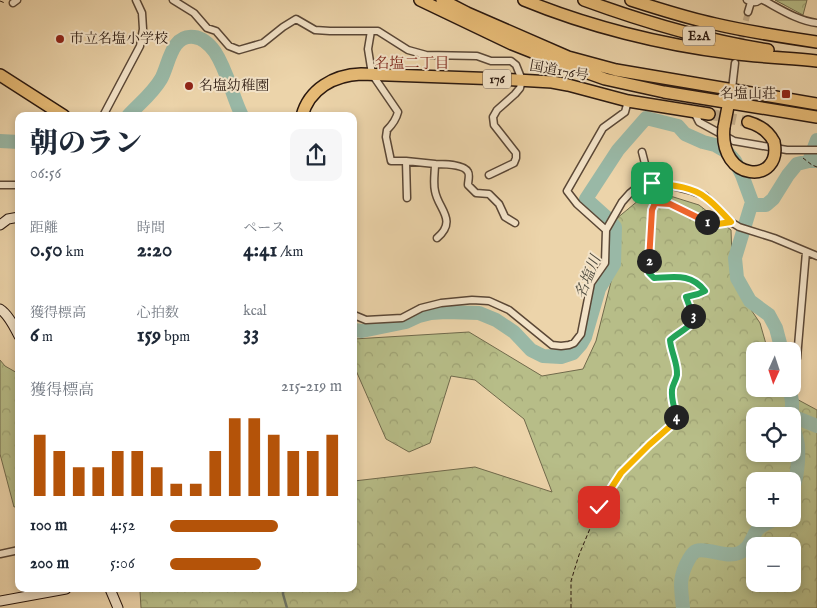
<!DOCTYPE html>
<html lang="ja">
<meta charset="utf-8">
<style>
:root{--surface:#fff;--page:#f6f6f7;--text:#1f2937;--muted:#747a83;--accent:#b45309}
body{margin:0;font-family:"IM FELL English","Noto Serif JP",serif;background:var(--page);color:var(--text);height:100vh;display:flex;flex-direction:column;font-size:19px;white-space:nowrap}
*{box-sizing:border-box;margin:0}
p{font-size:16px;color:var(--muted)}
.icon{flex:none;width:28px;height:28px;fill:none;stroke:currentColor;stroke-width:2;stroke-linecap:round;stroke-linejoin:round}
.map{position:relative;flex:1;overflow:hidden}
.details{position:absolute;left:15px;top:112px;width:342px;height:480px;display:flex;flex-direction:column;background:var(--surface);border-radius:10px;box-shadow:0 2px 8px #0003}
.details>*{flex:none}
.needle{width:32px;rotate:183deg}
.buttons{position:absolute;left:746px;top:342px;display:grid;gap:10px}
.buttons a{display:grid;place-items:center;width:55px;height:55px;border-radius:10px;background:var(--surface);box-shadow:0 2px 8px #0003;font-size:25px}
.pin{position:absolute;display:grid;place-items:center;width:42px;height:42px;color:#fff;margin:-21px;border-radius:10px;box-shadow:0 2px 8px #0006}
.km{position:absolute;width:25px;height:25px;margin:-12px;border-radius:50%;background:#222;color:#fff;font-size:14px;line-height:25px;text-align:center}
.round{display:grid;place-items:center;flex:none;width:52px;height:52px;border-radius:10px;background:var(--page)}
.overview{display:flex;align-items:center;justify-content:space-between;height:85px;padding:0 15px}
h1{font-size:28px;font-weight:800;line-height:38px}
.stats{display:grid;grid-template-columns:repeat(3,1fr);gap:8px;height:85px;padding:5px 15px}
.stats div{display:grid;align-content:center}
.stats b{font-size:21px;font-weight:800}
.stats small{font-size:14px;font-weight:400}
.stats p{font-size:14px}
.chart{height:140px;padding:10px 15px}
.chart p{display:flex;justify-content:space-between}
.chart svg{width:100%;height:90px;margin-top:5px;stroke:var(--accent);stroke-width:6}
ul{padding:0 15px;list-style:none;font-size:16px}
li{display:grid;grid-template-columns:80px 60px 1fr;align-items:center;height:38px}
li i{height:12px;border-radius:6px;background:var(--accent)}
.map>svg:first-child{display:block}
.forest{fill:url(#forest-crowns);stroke:#706a4c;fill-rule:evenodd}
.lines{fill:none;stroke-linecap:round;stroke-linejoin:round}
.stream{stroke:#6d786a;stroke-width:2.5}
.river{stroke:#99b8a6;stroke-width:14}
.street-tunnel{stroke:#c5ae8b;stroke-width:6;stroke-dasharray:6 3;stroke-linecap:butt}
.highway-tunnel{stroke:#c5ae8b;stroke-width:11;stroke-dasharray:11 5.5;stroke-linecap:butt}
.street-casing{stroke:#5a4736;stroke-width:9}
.secondary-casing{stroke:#2a180f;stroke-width:11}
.highway-casing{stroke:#2a180f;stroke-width:14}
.path{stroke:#2a180f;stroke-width:1;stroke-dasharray:4 2.5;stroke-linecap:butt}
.street{stroke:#f3e3c8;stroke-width:6}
.secondary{stroke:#f3e3c8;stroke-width:9}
.highway{stroke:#e6ba75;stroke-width:11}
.highway-bridge-casing{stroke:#2a180f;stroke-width:14;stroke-linecap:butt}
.highway-bridge{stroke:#e6ba75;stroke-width:11}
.split-1-casing{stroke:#fff;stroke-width:10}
.split-2-casing{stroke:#fff;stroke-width:10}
.split-3-casing{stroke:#fff;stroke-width:10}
.split-4-casing{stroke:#fff;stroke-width:10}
.split-5-casing{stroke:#fff;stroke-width:10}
.split-1{stroke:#f5b400;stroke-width:6}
.split-2{stroke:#f0652b;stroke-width:6}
.split-3{stroke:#22a559;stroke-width:6}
.split-4{stroke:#22a559;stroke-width:6}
.split-5{stroke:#f5b400;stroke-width:6}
.poi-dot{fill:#8f2418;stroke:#f3e3c8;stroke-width:2}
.labels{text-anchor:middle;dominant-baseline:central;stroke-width:4;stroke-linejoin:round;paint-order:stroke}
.shield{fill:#f3e3c8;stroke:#665546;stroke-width:1}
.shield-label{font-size:12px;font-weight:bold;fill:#2a180f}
.poi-label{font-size:14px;fill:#2a180f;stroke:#f3e3c8;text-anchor:start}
.street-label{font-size:14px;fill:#2a180f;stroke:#f3e3c8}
.neighbourhood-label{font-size:15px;fill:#7a1f14;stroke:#f3e3c8}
.water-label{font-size:15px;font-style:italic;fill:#4b483c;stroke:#f3e3c8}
</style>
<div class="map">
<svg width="817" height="608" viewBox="0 0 817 608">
<defs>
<pattern id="forest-crowns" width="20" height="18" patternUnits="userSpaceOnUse" patternTransform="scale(1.25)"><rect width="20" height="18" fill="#b7bd88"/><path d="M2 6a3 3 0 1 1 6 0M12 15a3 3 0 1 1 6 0" fill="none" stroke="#9ea274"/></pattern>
</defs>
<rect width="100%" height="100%" fill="#ecd4aa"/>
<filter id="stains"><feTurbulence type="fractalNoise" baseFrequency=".004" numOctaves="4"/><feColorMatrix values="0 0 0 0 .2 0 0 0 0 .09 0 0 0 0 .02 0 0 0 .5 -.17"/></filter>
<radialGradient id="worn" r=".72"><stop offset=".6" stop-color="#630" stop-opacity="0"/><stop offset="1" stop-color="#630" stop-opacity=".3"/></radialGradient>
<path class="forest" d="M775 0H807L803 15Z
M651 190 699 205 731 230 733 283 760 323 768 351H755V389H779L780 390 817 410V608H141L140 591 191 589H354V481L475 467 552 492 524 419 475 380 451 376 430 443 409 452 386 439 354 366V339L469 332 542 376 583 369 596 341 616 262V219ZM792 416V454H755V416ZM755 481H792V519H755ZM755 546H792V584H755Z
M0 360 5 366 19 374V506L14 507 0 454Z"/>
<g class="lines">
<path class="stream" d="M283 589V594L287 608"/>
<path class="river" d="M128 116C139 104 153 93 161 79 169 65 171 34 194 37 203 38 210 45 215 52 228 72 232 96 242 116
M0 141 19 142
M809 161 817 140
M752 202 735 258 737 278 750 301 769 315 776 328 782 351
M354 330 362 331 406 322 419 316 431 313 446 312 479 313 496 320 514 332 531 350 543 356 561 357 573 353 581 344 585 337 599 289 614 264 615 227 606 217 586 199 618 150 646 118 678 126 685 134 703 142 715 145 727 152 735 161 742 175 752 202 756 205H766L773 199 788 175 797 164 809 161H817
M790 389 792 402V416
M792 416 817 426
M792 418C793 428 797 437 798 446 799 460 797 479 792 492
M683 608C681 588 678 578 689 559 694 550 698 549 708 551 718 552 728 557 739 553 752 547 750 539 758 529 762 525 770 522 775 519"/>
<path class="street-tunnel" d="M739 47 748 12"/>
<path class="highway-tunnel" d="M709 114 748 122"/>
<g class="street-casing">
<path id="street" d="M173 0 194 13 207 28 216 31 229 46 239 50 263 43 283 27 296 19 315 30 330 31H378L408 50 426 55 477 56 491 61H511L516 65 522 80 520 88 515 94 497 110 493 117 494 125 516 153V158L514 163 489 175
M747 0C752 3 756 3 760 0
M763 0C780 9 798 21 817 23
M13 3 17 0
M748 12 751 2
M371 31 368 49 372 74 398 112C396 120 392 125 387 130L386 137 391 161H406L407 198
M732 89 735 63
M694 112 699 122 734 141 787 150H817
M103 116 140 46 143 29 142 13 136 0
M642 152 650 183
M406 161 435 164C435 172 433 183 435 191 438 209 458 220 437 238
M435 164C443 164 464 164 468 172 470 175 468 181 468 185L476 193 489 194 499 204 505 217 515 223
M0 185H19
M606 230 622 202 630 193 640 185 652 183 672 186 692 191 705 196 731 222 739 227 774 238 817 256
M354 315 366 320 402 318 421 308 441 303 472 300 489 301 509 310 552 345 561 346 569 345 574 343 581 334 591 283 605 263 606 230 577 204 567 191 603 128 625 112 628 101
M797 358 806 252
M0 554 19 550"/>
</g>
<g class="secondary-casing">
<path id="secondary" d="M0 225 8 219 19 217
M0 309C9 315 14 327 19 336
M110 589 118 608
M0 601 66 589"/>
</g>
<g class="highway-casing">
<path id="highway" d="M420 0 512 44 560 63 605 79 664 92 817 117
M442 0 467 13 568 57 616 70 817 104
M524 0C587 26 662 45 730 53 759 57 788 58 817 61
M584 0C644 22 705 40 768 50
M631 0C659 9 687 18 715 24 749 32 783 37 817 42
M0 75 64 116
M302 116C309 89 334 75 361 74L501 79 552 82 568 85 628 101 709 114
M748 122C759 125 769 132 774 142
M724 127 730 96"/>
</g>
<path class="path" d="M0 1 5 3
M803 158 812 165 817 167
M571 608V581L579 555 599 507 621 473 649 445 675 423C677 413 673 405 672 395 671 386 677 380 676 372 676 361 671 351 670 341 678 333 688 329 694 321L693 313 686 297 698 294 705 291C691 273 674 277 654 278L649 273 652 210 655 203C660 203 666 203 671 204 688 209 702 227 721 224"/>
<use href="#street" class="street"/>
<use href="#secondary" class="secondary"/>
<use href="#highway" class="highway"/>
<g class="highway-bridge-casing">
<path id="highway-bridge" d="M724 127C718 183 783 185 774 142"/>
</g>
<use href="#highway-bridge" class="highway-bridge"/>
</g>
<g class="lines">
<g class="split-1-casing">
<path id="split-1" d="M652 183C669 185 691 186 705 197 715 204 723 214 731 222L718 224 707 222"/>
</g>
<g class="split-2-casing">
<path id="split-2" d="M649 261 652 210 655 203 670 204 707 222"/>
</g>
<g class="split-3-casing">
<path id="split-3" d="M649 261V273L654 278C675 277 691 273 705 291L698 294 686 297 693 316"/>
</g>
<g class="split-4-casing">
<path id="split-4" d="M676 417C675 408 671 400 672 390 672 385 676 381 677 375 678 364 671 352 670 340 678 333 687 329 694 321L693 316"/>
</g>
<g class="split-5-casing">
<path id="split-5" d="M599 507 621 473 649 445 675 422 676 417"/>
</g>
<use href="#split-1" class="split-1"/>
<use href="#split-2" class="split-2"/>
<use href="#split-3" class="split-3"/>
<use href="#split-4" class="split-4"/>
<use href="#split-5" class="split-5"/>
</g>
<g class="poi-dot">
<circle cx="60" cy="39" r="5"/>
<circle cx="189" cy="86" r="5"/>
<rect x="781" y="89" width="10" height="10" rx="2.5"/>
</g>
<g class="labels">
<g class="shield">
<rect x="683" y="26.5" width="32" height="19" rx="4"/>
<rect x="483" y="69.5" width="28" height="19" rx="4"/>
</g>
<g class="shield-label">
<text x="699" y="36">E2A</text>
<text x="497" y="79">176</text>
</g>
<g class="poi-label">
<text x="70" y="39">市立名塩小学校</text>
<text x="199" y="86">名塩幼稚園</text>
<text x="776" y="94" text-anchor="end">名塩山荘</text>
</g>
<g class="street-label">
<text transform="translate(559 71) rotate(10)">国道176号</text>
</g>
<g class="neighbourhood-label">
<text x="412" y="63">名塩二丁目</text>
</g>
<g class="water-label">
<text transform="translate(588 277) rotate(-68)">名塩川</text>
</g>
</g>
<rect width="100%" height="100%" filter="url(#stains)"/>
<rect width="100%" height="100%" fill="url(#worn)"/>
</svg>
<div class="buttons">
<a><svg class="needle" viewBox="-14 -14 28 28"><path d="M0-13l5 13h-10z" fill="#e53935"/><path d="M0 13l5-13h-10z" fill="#747a83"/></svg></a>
<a><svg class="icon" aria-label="locate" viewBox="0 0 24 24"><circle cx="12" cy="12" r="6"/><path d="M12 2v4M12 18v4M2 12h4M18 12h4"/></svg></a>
<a>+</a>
<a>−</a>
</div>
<div class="pin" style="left:652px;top:183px;background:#1e9e55"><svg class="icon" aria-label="arrive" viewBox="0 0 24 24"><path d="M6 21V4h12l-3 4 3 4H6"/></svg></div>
<div class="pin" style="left:599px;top:507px;background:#d93025"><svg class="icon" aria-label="check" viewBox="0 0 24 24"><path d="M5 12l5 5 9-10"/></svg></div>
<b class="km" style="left:707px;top:222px">1</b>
<b class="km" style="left:649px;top:261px">2</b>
<b class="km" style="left:693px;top:316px">3</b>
<b class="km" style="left:676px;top:417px">4</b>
<section class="details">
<div class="overview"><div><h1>朝のラン</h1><p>06:56</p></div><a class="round"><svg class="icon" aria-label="share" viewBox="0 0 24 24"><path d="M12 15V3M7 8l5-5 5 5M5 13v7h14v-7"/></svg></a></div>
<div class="stats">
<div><p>距離</p><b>0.50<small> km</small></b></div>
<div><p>時間</p><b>2:20</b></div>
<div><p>ペース</p><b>4:41<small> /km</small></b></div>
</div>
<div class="stats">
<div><p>獲得標高</p><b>6<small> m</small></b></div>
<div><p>心拍数</p><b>159<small> bpm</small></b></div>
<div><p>kcal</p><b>33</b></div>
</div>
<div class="chart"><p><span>獲得標高</span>215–219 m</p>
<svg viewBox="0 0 160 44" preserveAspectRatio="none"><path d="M5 44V14M15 44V22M25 44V30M35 44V30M45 44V22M55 44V22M65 44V30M75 44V38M85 44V38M95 44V22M105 44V6M115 44V6M125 44V14M135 44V22M145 44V22M155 44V14"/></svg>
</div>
<ul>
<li><b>100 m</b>4:52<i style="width:63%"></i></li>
<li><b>200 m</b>5:06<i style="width:53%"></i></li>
</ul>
</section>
</div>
